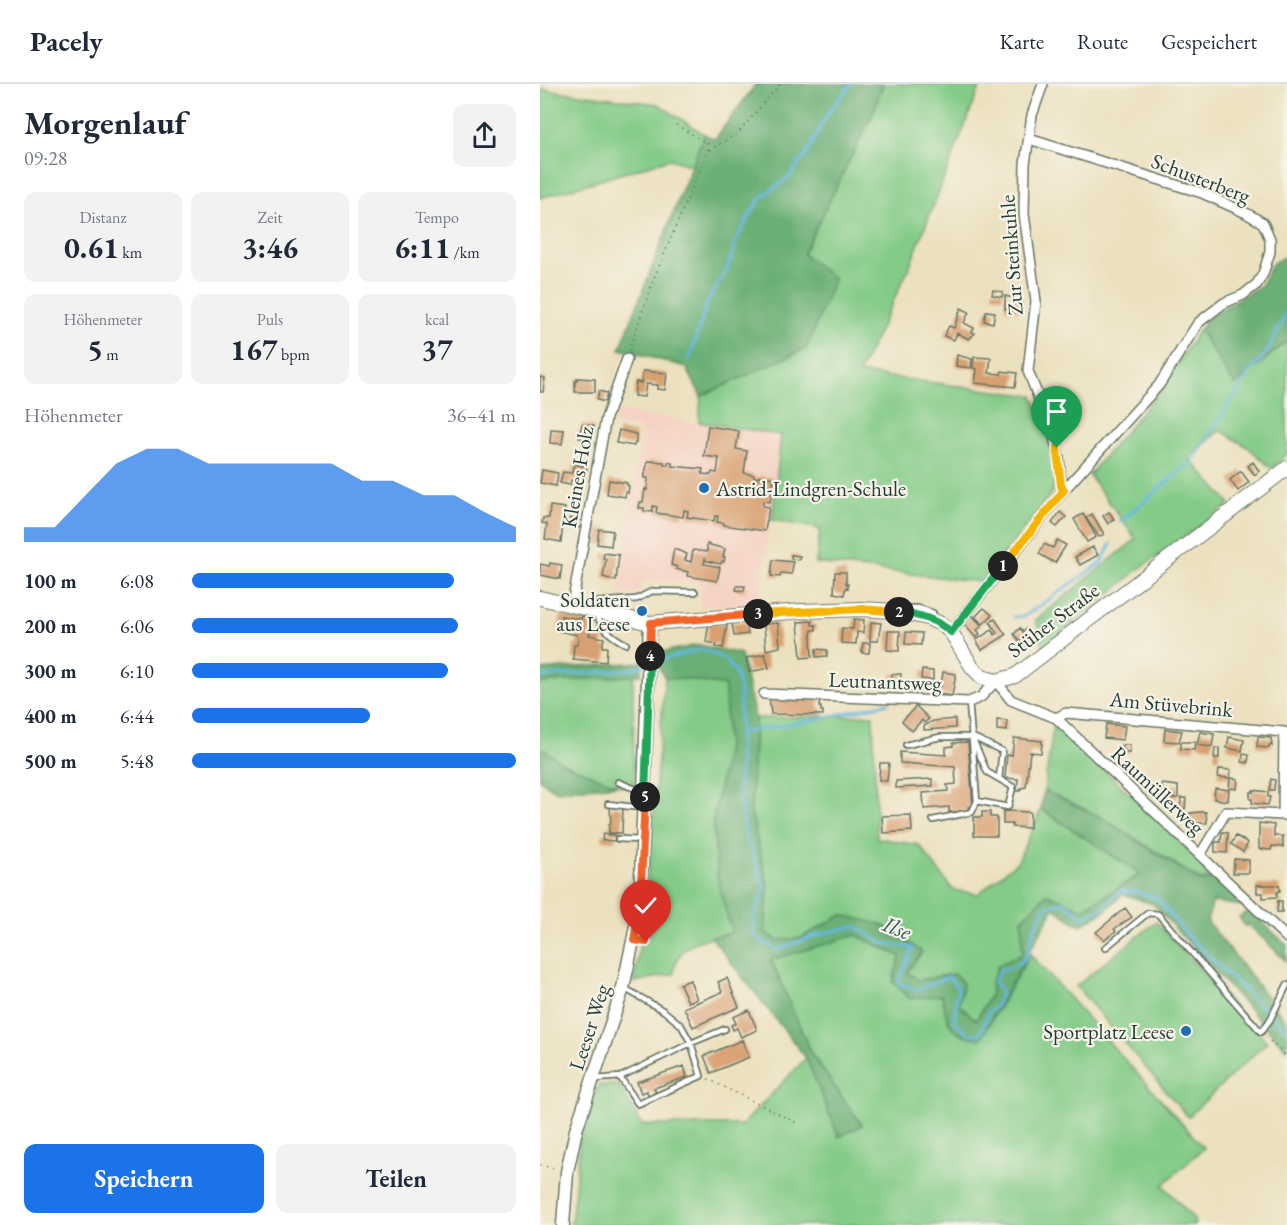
<!DOCTYPE html>
<html lang="de">
<meta charset="utf-8">
<style>
:root{--surface:#fff;--page:#f2f2f3;--text:#1f2937;--muted:#747a83;--line:#e0e1e3;--accent:#1a73e8}
body{margin:0;font-family:"EB Garamond",serif;background:var(--page);color:var(--text);height:100vh;display:flex;flex-direction:column;font-size:22px;white-space:nowrap}
*{box-sizing:border-box;margin:0}
p{font-size:20px;color:var(--muted)}
.icon{flex:none;width:33px;height:33px;fill:none;stroke:currentColor;stroke-width:2;stroke-linecap:round;stroke-linejoin:round}
.map{position:relative;flex:1;overflow:hidden}
.drawer{display:flex;flex-direction:column;background:var(--surface);width:540px}
.drawer>*{flex:none}
.pin{position:absolute;display:grid;place-items:center;width:51px;height:51px;color:#fff;margin:-62px -26px;border-radius:50% 50% 50% 0;rotate:-45deg;box-shadow:0 0 6px #0007}
.pin .icon{rotate:45deg}
.km{position:absolute;width:30px;height:30px;margin:-15px;border-radius:50%;background:#222;color:#fff;font-size:16px;line-height:30px;text-align:center}
.round{display:grid;place-items:center;flex:none;width:63px;height:63px;border-radius:12px;background:var(--page)}
.headline{display:flex;align-items:center;justify-content:space-between;height:102px;padding:0 24px}
h1{font-size:33px;font-weight:700;line-height:45px}
.figures{display:grid;grid-template-columns:repeat(3,1fr);gap:9px;height:102px;padding:6px 24px}
.figures div{display:grid;align-content:center;border-radius:12px;background:var(--page);text-align:center}
.figures b{font-size:30px;font-weight:700}
.figures small{font-size:16px;font-weight:400}
.figures p{font-size:16px}
.chart{height:168px;padding:12px 24px}
.chart p{display:flex;justify-content:space-between}
.chart svg{width:100%;height:108px;margin-top:6px;fill:var(--accent);opacity:.7}
.cta{display:flex;gap:12px;margin-top:auto;padding:12px 24px}
.cta a{flex:1;height:69px;border-radius:12px;background:var(--accent);color:#fff;font-size:24px;font-weight:700;line-height:69px;text-align:center}
.cta a+a{background:var(--page);color:var(--text)}
ul{padding:0 24px;list-style:none;font-size:20px}
li{display:grid;grid-template-columns:96px 72px 1fr;align-items:center;height:45px}
li i{height:15px;border-radius:8px;background:var(--accent)}
header{display:flex;align-items:center;gap:36px;box-sizing:border-box;height:84px;padding:0 30px;background:var(--surface);border-bottom:2px solid var(--line)}
header strong{font-size:28px}
nav{display:flex;gap:33px;margin-inline-start:auto;font-size:21px}
main{display:flex;flex:1;min-height:0}
.map>svg:first-child{display:block}
.built{fill:#f5d2c3}
.green{fill:#83cb87;stroke:#51845e;stroke-width:1.5}
.forest{fill:#6aaf74;stroke:#447654;stroke-width:1.5}
.lines{fill:none;stroke-linecap:round;stroke-linejoin:round}
.stream{stroke:#64b7df;stroke-width:3}
.building{fill:#d8a071}
.service-casing{stroke:#677665;stroke-width:8}
.minor-casing{stroke:#677665;stroke-width:12}
.tertiary-casing{stroke:#677665;stroke-width:15}
.secondary-casing{stroke:#677665;stroke-width:16}
.path{stroke:#677665;stroke-width:1.5;stroke-dasharray:1.5 4.5;stroke-linecap:butt}
.service{stroke:#fff;stroke-width:4.5}
.minor{stroke:#fff;stroke-width:9}
.tertiary{stroke:#fff;stroke-width:12}
.secondary{stroke:#fff;stroke-width:14}
.split-1-casing{stroke:#fff;stroke-width:12}
.split-2-casing{stroke:#fff;stroke-width:12}
.split-3-casing{stroke:#fff;stroke-width:12}
.split-4-casing{stroke:#fff;stroke-width:12}
.split-5-casing{stroke:#fff;stroke-width:12}
.split-6-casing{stroke:#fff;stroke-width:12}
.split-1{stroke:#f5b400;stroke-width:8}
.split-2{stroke:#22a559;stroke-width:8}
.split-3{stroke:#f5b400;stroke-width:8}
.split-4{stroke:#f0652b;stroke-width:8}
.split-5{stroke:#22a559;stroke-width:8}
.split-6{stroke:#f0652b;stroke-width:8}
.poi-dot{fill:#1f6fb2;stroke:#f7f3e8;stroke-width:2}
.labels{text-anchor:middle;dominant-baseline:central;stroke-width:4.5;stroke-linejoin:round;paint-order:stroke}
.street-label{font-size:21px;fill:#1f3d34;stroke:#f7f3e8}
.poi-label{font-size:21px;fill:#1f3d34;stroke:#f7f3e8;text-anchor:end}
.water-label{font-size:22px;font-style:italic;fill:#305c5f;stroke:#f7f3e8}
</style>
<header>
<strong>Pacely</strong>
<nav><a>Karte</a><a>Route</a><a>Gespeichert</a></nav>
</header>
<main>
<section class="drawer">
<div class="headline"><div><h1>Morgenlauf</h1><p>09:28</p></div><a class="round"><svg class="icon" aria-label="share" viewBox="0 0 24 24"><path d="M12 15V3M7 8l5-5 5 5M5 13v7h14v-7"/></svg></a></div>
<div class="figures">
<div><p>Distanz</p><b>0.61<small> km</small></b></div>
<div><p>Zeit</p><b>3:46</b></div>
<div><p>Tempo</p><b>6:11<small> /km</small></b></div>
</div>
<div class="figures">
<div><p>Höhenmeter</p><b>5<small> m</small></b></div>
<div><p>Puls</p><b>167<small> bpm</small></b></div>
<div><p>kcal</p><b>37</b></div>
</div>
<div class="chart"><p><span>Höhenmeter</span>36–41 m</p>
<svg viewBox="0 0 160 44" preserveAspectRatio="none"><path d="M0 44V38L10 38L20 25L30 12L40 6L50 6L60 12L70 12L80 12L90 12L100 12L110 19L120 19L130 25L140 25L150 32L160 38V44z"/></svg>
</div>
<ul>
<li><b>100 m</b>6:08<i style="width:81%"></i></li>
<li><b>200 m</b>6:06<i style="width:82%"></i></li>
<li><b>300 m</b>6:10<i style="width:79%"></i></li>
<li><b>400 m</b>6:44<i style="width:55%"></i></li>
<li><b>500 m</b>5:48<i style="width:100%"></i></li>
</ul>
<div class="cta"><a>Speichern</a><a>Teilen</a></div>
</section>
<div class="map">
<svg width="747" height="1141" viewBox="0 0 747 1141">
<rect width="100%" height="100%" fill="#f7f3e8"/>
<filter id="ink" filterUnits="userSpaceOnUse"><feTurbulence type="fractalNoise" baseFrequency=".0167" numOctaves="2"/><feDisplacementMap in="SourceGraphic" scale="12" xChannelSelector="R" yChannelSelector="G"/><feConvolveMatrix kernelMatrix="1 2 1 2 8 2 1 2 1" color-interpolation-filters="sRGB"/></filter>
<filter id="wash" filterUnits="userSpaceOnUse"><feTurbulence type="fractalNoise" baseFrequency=".008" numOctaves="4" result="noise"/><feDisplacementMap in="SourceGraphic" scale="24" xChannelSelector="R" yChannelSelector="G"/><feGaussianBlur stdDeviation="1.35" result="paint"/><feColorMatrix in="noise" values="0 0 0 0 0 0 0 0 0 0 0 0 0 0 0 0 0 1.4 0 .05"/><feComposite in="paint" operator="in"/></filter>
<g filter="url(#wash)">
<rect width="100%" height="100%" fill="#ece1bf"/>
<path class="built" d="M78 327 241 351 220 517 212 521 160 523V498L102 497 100 509 78 511 101 345 74 340Z"/>
<path class="green" d="M343 0H441L369 184 319 289 493 312 510 354 515 375 514 406 442 498 276 479 280 445 232 436 241 351 159 338 161 312 267 264 263 170 333 29Z
M0 5 118 20 164 50 152 82 130 75 0 114Z
M659 246 695 301 747 257V369L732 385 709 364 680 346 649 374 690 420 598 486 504 564 496 536 596 455 549 391 623 303Z
M93 591 94 704C63 699 25 684 0 663V599Z
M125 594 146 595 185 602 187 663 173 737 178 799 192 849C165 854 136 858 134 890L94 898 105 824Z
M333 631 337 754 379 761 413 806 438 810 478 777 501 725 601 790 543 825 507 810 482 835V870L451 899V910L436 936 419 921 413 890 378 896 367 888 382 868 302 831 261 854 237 856 225 848 228 803 211 728 215 634Z
M514 639 660 776 675 793 661 796 561 733 504 706Z
M616 838 727 958 648 1033 536 902Z
M316 851 360 872 353 898 402 910C408 940 408 951 441 954L490 870 664 1064 623 1101 654 1135 655 1141H31L41 1046 59 1001H79L102 1041H202L266 974 299 1053 322 1041 272 971 231 875Z"/>
<path class="forest" d="M216 0H343L333 29 263 170 294 195 267 264 161 312 146 283 80 265 164 50 175 55Z
M747 171V257L695 301 659 246 670 232 720 202 733 179Z
M159 561 201 570 215 634 211 728 228 803 225 848 237 856 261 854 302 831 341 840 382 868 367 888 378 896 414 890 423 899 419 921 436 936 451 910V899L458 881 482 870V835L507 810 543 825 601 790 501 725 504 706 560 733 660 797 678 795 703 822 673 818 667 837 747 938V966L613 820 583 810 563 828 540 842 514 824 441 954C408 951 408 940 402 911L370 915 353 898 360 872 316 851 231 876 272 971 322 1041 299 1053 266 974 171 853 192 849 178 799 173 737 187 663 185 602 146 595 125 594 115 575 122 568Z
M101 578V591L0 599V586Z
M0 663 25 680 77 701 17 707 0 696Z
M706 829H712L747 861 746 877 708 840 705 843 699 833Z"/>
<g class="lines">
<path class="stream" d="M149 276 167 219 187 186 196 157 211 129 221 114 248 94 268 68 286 32 311 0
M580 438 654 375 708 290 727 268 747 228
M474 533 485 532 561 479 571 460
M111 579 162 565 184 575 195 587 200 606 199 714 207 754 225 804 214 833V852L237 866 280 850 315 842 343 859 373 864 358 899 377 906 408 893 418 903 414 937 428 950H440L449 927 455 924 462 908 454 897 460 886C494 879 485 870 495 843 498 836 503 829 507 822L523 818 544 833 562 825 580 807 598 808 617 814 648 852 747 947
M0 593 91 585 105 581
M199 649 278 635 348 619"/>
</g>
<g id="blocks">
<path class="building" d="M453 206 463 208 462 213 452 211Z
M465 212 482 216 480 227 465 225Z
M421 224 429 228 424 239 434 244 432 248 435 249 429 255 417 249 414 256 404 252 409 242 414 244Z
M446 227 455 228 453 239 444 237Z
M417 271 432 275 431 284 416 282Z
M434 273 451 274 449 289 461 290 462 287 477 289 475 303 435 299 437 285 433 284Z
M103 287 127 289 125 306 117 305 118 301 106 300 104 313 94 312 96 298 101 299Z
M0 293 5 294 3 308H0Z
M37 294 55 295V308H35V297H37Z
M59 307 67 309 65 318 57 316Z
M42 340 54 342 51 356 39 354Z
M168 342 199 347 196 365 207 367 204 389 214 391V393L218 394 219 392 234 394 230 418 223 417V422L229 423 225 447 183 441 184 439 177 438 178 432H175L174 437 147 433 148 427 144 426 143 433 116 429 117 423 113 422 112 428 104 427V424H99L100 418H103L105 405 107 406 108 394H104L108 377 124 378V381H128V378L132 379V382L163 385 162 390 171 391 172 388 177 389 179 374 164 372Z
M11 345 24 346 22 360 10 359Z
M79 346 96 350V359H95L94 362 76 359Z
M713 378 719 387 715 391 708 382Z
M34 380 47 383 44 397 31 396 30 401 20 399 23 388 32 389Z
M2 386 18 389 16 402 0 399Z
M701 387 709 398 698 407 690 396Z
M69 396 87 399V401L89 402 88 409 86 408 85 413 67 410Z
M10 422 25 424 21 458 5 455 7 440 2 439 3 434H9Z
M520 428 526 433 517 443 512 439Z
M569 428 574 435 568 440 563 432Z
M543 430 556 453 547 458 534 435Z
M552 430 564 450 559 453 546 434Z
M30 434 42 437 40 444 28 442Z
M59 445 73 447 71 462 57 460Z
M517 456 526 461 515 479 499 470 504 460 513 464Z
M167 460 185 465 183 473H185L184 478 182 477 181 480 167 477 165 475 164 480 180 483 177 497 147 492 148 488 136 485 137 483 131 481 134 465 147 470 145 476 151 478 153 466 167 468Z
M553 463 558 471 540 481 535 473Z
M64 469 79 471 76 497 63 493 66 475H63Z
M251 471 260 472 259 476 251 475Z
M233 476 253 478 252 490 241 489 240 493 231 492Z
M10 479 22 481 20 495 0 491V480L9 482Z
M295 488H306V500H308V504L306 503 304 511 294 509Z
M197 502H205L204 507 196 506Z
M444 524 452 531 443 540 435 533Z
M432 531 442 542 437 546 440 550 436 554 423 539Z
M21 532 41 535 42 532 53 535 49 551 64 554 62 563H67L66 578 33 575 34 561H37L38 554 37 551 18 547Z
M314 535 324 536 323 549 317 548 316 560 301 559 302 544 313 545Z
M455 535 466 551 442 566 436 556 452 546 455 551 457 549 450 538Z
M206 537 208 550 194 552 192 539Z
M272 537V541H276V546H272L271 550 272 573 261 574 258 538Z
M169 538 187 541 183 564 176 563 177 560 166 558Z
M331 538 341 539 338 557H330Z
M238 539 240 563 226 566 224 540Z
M480 544 483 548 487 544 497 556 486 565 474 550Z
M348 547H360L359 567 347 566Z
M366 548 382 549 381 561 365 560Z
M323 559H330L329 569H322Z
M276 565 287 566V572L276 573Z
M225 570 229 584 209 588 206 574Z
M382 586 393 587V596L381 595Z
M403 588 416 590 412 612 393 609 394 601 401 602Z
M352 590H361L360 600 351 599Z
M229 613 280 615 279 623H281V627H283V631L231 630Z
M376 622 389 635 384 639 382 636 372 647 362 637Z
M415 635V644L384 646V642L393 637Z
M457 636 467 637V647L457 646Z
M566 640 585 642 583 656 564 654Z
M625 645 642 647 639 658 624 657Z
M660 648 674 650 672 663 657 661Z
M689 653 704 656 702 667 687 664Z
M718 653 731 654 732 662 730 661 729 664 717 663Z
M474 654 502 657 501 669 490 668 486 703 481 704 480 707H477L478 695 465 694 467 671H472Z
M428 658 433 722 428 723V727L409 728V723L384 725 383 709 408 707 407 701 416 700 415 683 360 679V668L406 671V663L413 662V659Z
M641 658H655L654 666 641 665Z
M582 661H590V669H582Z
M675 664H679V674H674Z
M703 670 709 671 708 679 702 678Z
M340 679H349L347 697 339 696Z
M679 685 691 686 690 694 678 693Z
M690 694 698 695 697 705 689 704Z
M392 695 393 702 356 704V697Z
M731 695 735 696 734 706H729Z
M622 700 638 702V714L621 715Z
M675 704 689 706 688 717 674 715Z
M713 706 728 708V713H730L728 721 712 719V715H710V708H713Z
M641 714H646L645 725H640Z
M75 722 83 724 82 749H69V740H71L70 723H74Z
M463 727 490 728V744L472 743V740H463Z
M442 728H450V733H457V752H434V733H442Z
M661 728H666L667 739H656V742L649 741 650 729Z
M371 731 372 747 343 749 342 732Z
M719 739 734 741V752H743V763L732 762 731 766 719 765Z
M682 748 688 749 687 769 675 768V758H681Z
M63 750 75 751V757L62 756Z
M696 752 708 759 703 768 691 760Z
M694 775 709 776V789H693Z
M717 801H739L740 807 737 808V813L723 814V809H717Z
M738 817H742V828H737Z
M585 824 592 833 574 845 576 847 564 856 556 848Z
M187 894 199 923 153 943 144 924 182 908 178 898Z
M150 896 157 915 148 918 140 900Z
M209 926 217 946 201 953 197 944 193 946 191 941 196 939 193 933Z
M202 956 209 973 171 989 164 972Z
M144 982 147 993 114 1004 116 1008 108 1011 107 1007 101 1009 97 998Z"/>
</g>
</g>
<g filter="url(#ink)">
<use href="#blocks" fill-opacity="0" stroke="#677665" stroke-width="1.5"/>
<g class="lines">
<g class="service-casing">
<path id="service" d="M363 524H378L393 529
M86 560C70 552 61 543 54 526L58 518 97 515 112 507 155 508
M433 653 462 667 459 695
M366 661 400 653H432L447 688 473 703 468 723 437 717
M78 698 103 708
M68 720 102 724
M393 736 432 728 437 717 429 618
M78 755 101 756
M94 856 106 858
M565 864 608 829 618 830 721 948 730 936 747 901
M84 904 124 927 141 941 151 959 185 945
M56 995 80 993 98 1020 161 992 151 959 80 993"/>
</g>
<g class="minor-casing">
<path id="minor" d="M503 0 492 31 485 80 484 130 496 217 488 287 514 353 519 374 521 402 524 406
M32 521 66 334 87 275
M411 548 524 406 619 301 658 239 684 219 703 211 717 200 723 190 730 168V155L723 139 706 129 662 109 489 55
M224 610 429 618 441 613 456 597 471 616 516 634 747 854
M516 634 526 629 744 648 743 731 686 728 660 771"/>
</g>
<g class="tertiary-casing">
<path id="tertiary" d="M23 1141 27 1088 36 1046 83 904 100 824 110 539"/>
</g>
<g class="secondary-casing">
<path id="secondary" d="M0 514 110 539 261 527 322 525 355 527 388 534 401 540 411 548 432 583 442 593 456 597 475 592 747 384"/>
</g>
<path class="path" d="M169 66 198 49 240 0
M89 267 112 199 168 66V60L135 40
M726 953 747 973
M168 995 259 1040
M0 1081 17 1085"/>
<use href="#service" class="service"/>
<use href="#minor" class="minor"/>
<use href="#tertiary" class="tertiary"/>
<use href="#secondary" class="secondary"/>
</g>
</g>
<g class="lines" filter="url(#ink)">
<g class="split-1-casing">
<path id="split-1" d="M463 482 524 406 521 402 517 364"/>
</g>
<g class="split-2-casing">
<path id="split-2" d="M359 528C379 531 396 535 411 548L463 482"/>
</g>
<g class="split-3-casing">
<path id="split-3" d="M218 530 322 525 359 528"/>
</g>
<g class="split-4-casing">
<path id="split-4" d="M110 572 111 539 218 530"/>
</g>
<g class="split-5-casing">
<path id="split-5" d="M105 713 110 572"/>
</g>
<g class="split-6-casing">
<path id="split-6" d="M105 713 100 824 94 856 106 858"/>
</g>
<use href="#split-1" class="split-1"/>
<use href="#split-2" class="split-2"/>
<use href="#split-3" class="split-3"/>
<use href="#split-4" class="split-4"/>
<use href="#split-5" class="split-5"/>
<use href="#split-6" class="split-6"/>
</g>
<g class="poi-dot">
<circle cx="164" cy="404" r="6"/>
<circle cx="102" cy="527" r="6"/>
<circle cx="646" cy="947" r="6"/>
</g>
<g class="labels">
<g class="street-label">
<text transform="translate(661 94) rotate(21)">Schusterberg</text>
<text transform="translate(471 171) rotate(-94)">Zur Steinkuhle</text>
<text transform="translate(37 393) rotate(-80)">Kleines Holz</text>
<text transform="translate(513 536) rotate(-37)">Stüher Straße</text>
<text transform="translate(345 597) rotate(2)">Leutnantsweg</text>
<text transform="translate(631 620) rotate(5)">Am Stüvebrink</text>
<text transform="translate(618 706) rotate(43)">Raumüllerweg</text>
<text transform="translate(49 943) rotate(-72)">Leeser Weg</text>
</g>
<g class="poi-label">
<text x="176" y="404" text-anchor="start">Astrid-Lindgren-Schule</text>
<text x="90" y="515">Soldaten<tspan x="90" dy="24">aus Leese</tspan></text>
<text x="634" y="947">Sportplatz Leese</text>
</g>
<g class="water-label">
<text transform="translate(357 844) rotate(22)">Ilse</text>
</g>
</g>
</svg>
<div class="pin" style="left:517px;top:364px;background:#1e9e55"><svg class="icon" aria-label="arrive" viewBox="0 0 24 24"><path d="M6 21V4h12l-3 4 3 4H6"/></svg></div>
<div class="pin" style="left:106px;top:858px;background:#d93025"><svg class="icon" aria-label="check" viewBox="0 0 24 24"><path d="M5 12l5 5 9-10"/></svg></div>
<b class="km" style="left:463px;top:482px">1</b>
<b class="km" style="left:359px;top:528px">2</b>
<b class="km" style="left:218px;top:530px">3</b>
<b class="km" style="left:110px;top:572px">4</b>
<b class="km" style="left:105px;top:713px">5</b>
</div>
</main>
